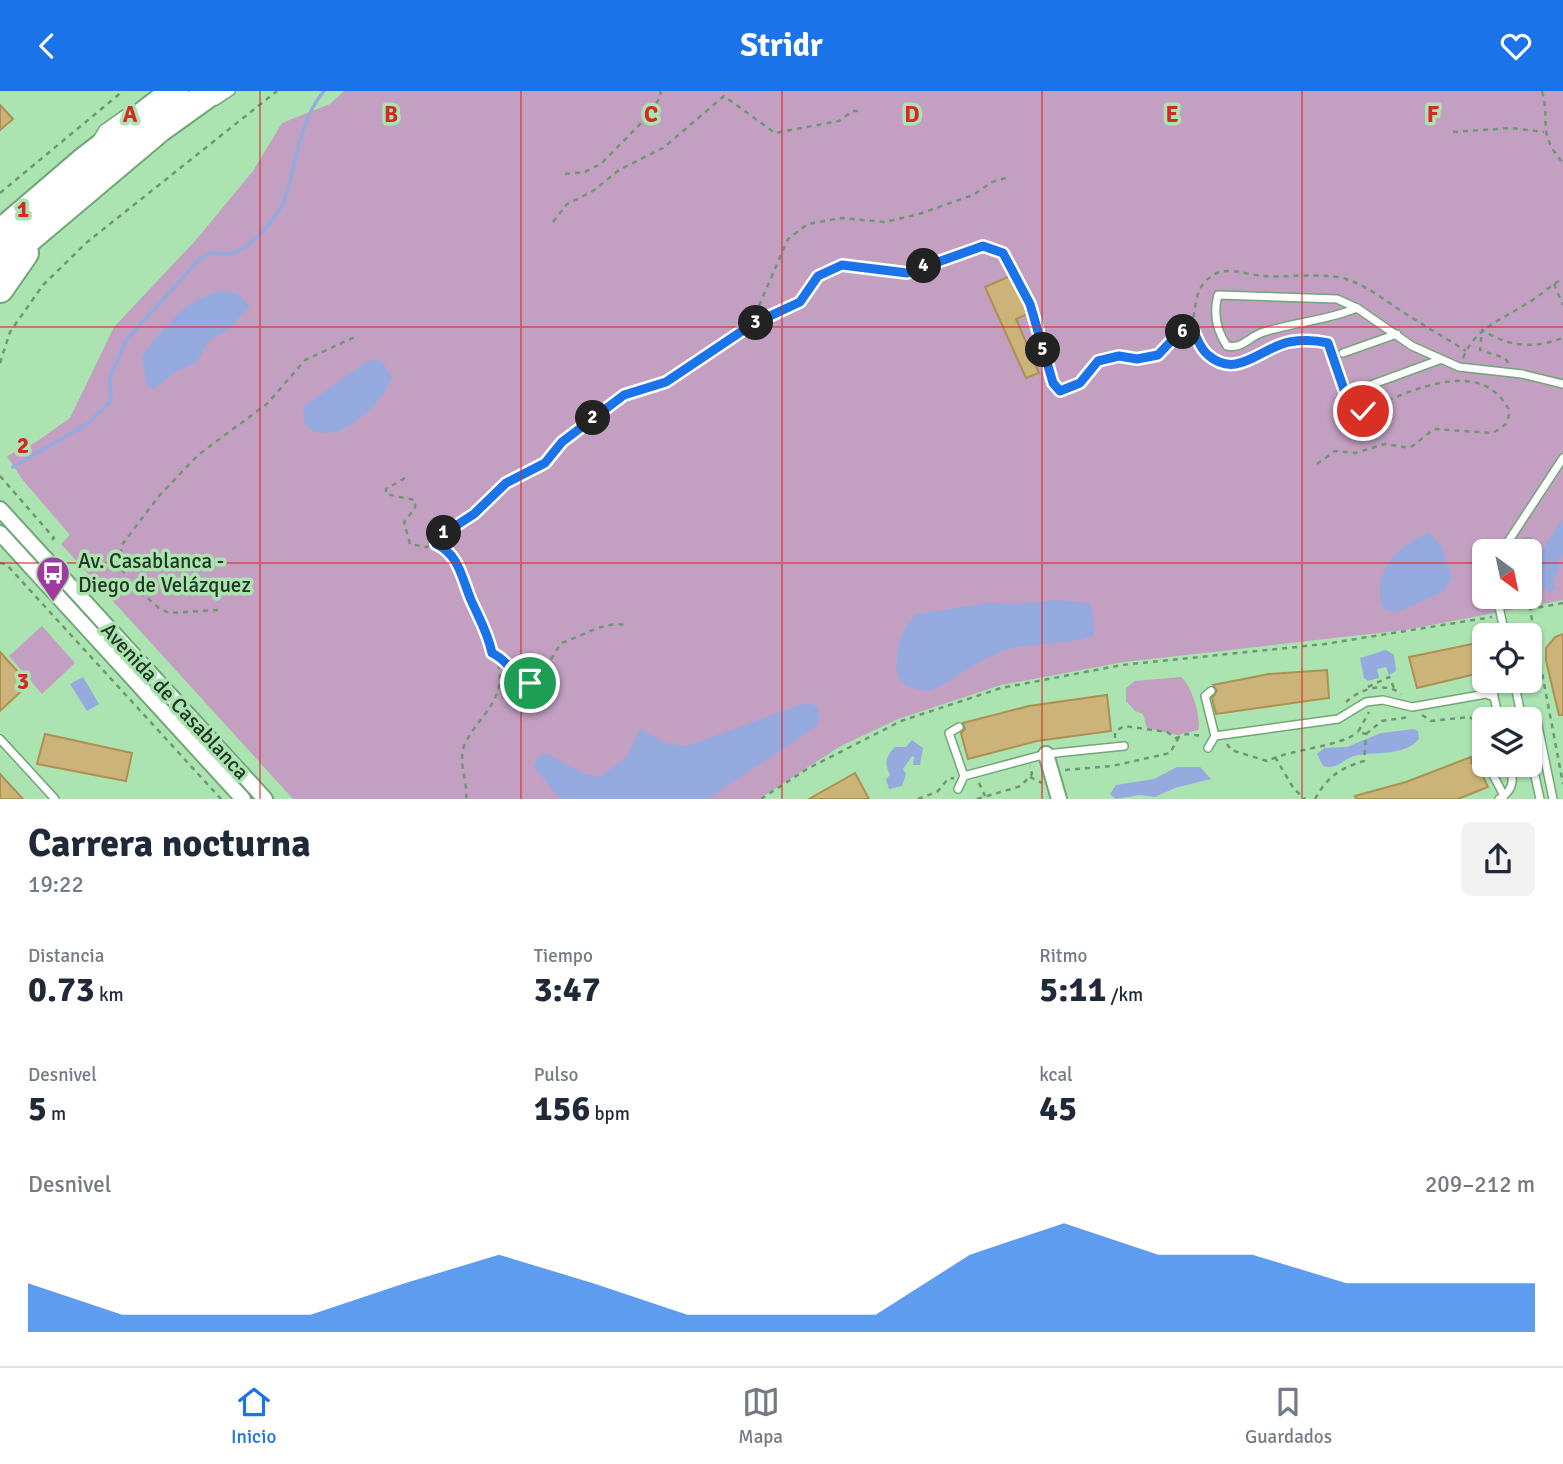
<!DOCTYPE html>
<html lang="es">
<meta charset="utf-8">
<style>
:root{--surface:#fff;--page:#f2f2f3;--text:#1f2937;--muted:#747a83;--line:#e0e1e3;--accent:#1a73e8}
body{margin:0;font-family:Signika,sans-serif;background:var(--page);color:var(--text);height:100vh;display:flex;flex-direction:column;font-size:26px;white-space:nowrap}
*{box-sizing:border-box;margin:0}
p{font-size:23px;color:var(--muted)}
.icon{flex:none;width:38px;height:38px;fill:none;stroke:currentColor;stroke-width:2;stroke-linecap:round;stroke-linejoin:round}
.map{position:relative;height:708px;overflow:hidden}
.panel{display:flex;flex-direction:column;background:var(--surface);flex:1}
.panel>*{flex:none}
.needle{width:46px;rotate:147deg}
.fabs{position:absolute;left:1472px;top:448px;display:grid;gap:14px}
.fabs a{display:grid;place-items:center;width:70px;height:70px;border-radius:10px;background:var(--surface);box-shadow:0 2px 5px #0004;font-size:35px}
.pin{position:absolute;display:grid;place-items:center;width:60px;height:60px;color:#fff;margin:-30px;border:4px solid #fff;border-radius:50%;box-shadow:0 2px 7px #0007}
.km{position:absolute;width:35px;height:35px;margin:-18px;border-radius:50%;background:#222;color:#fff;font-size:19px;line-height:35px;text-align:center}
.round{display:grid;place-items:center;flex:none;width:74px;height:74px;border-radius:10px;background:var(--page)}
.summary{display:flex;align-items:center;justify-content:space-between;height:119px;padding:0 28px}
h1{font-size:38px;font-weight:700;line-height:52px}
.figures{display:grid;grid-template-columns:repeat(3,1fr);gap:10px;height:119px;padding:7px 28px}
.figures div{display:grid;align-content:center}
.figures b{font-size:35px;font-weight:700}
.figures small{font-size:19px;font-weight:400}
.figures p{font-size:19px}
.chart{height:196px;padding:14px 28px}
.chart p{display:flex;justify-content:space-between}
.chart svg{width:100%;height:126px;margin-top:7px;fill:var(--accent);opacity:.7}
header{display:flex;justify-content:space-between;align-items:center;height:91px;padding:0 28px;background:var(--accent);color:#fff;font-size:32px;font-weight:700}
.tabs{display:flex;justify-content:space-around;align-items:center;height:98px;border-top:2px solid var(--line);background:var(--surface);font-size:19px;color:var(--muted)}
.tabs a{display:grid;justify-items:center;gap:4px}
.tabs .current{color:var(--accent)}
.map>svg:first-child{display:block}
.green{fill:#c3a0c2;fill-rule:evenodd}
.water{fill:#95abdf}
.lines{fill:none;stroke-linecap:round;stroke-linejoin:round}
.stream{stroke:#95abdf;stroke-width:3.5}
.building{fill:#ccb379;stroke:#ac9150;stroke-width:2}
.lane-casing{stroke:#71a777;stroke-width:10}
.street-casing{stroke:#71a777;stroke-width:18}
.highway-casing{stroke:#71a777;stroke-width:30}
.path{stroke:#6e9873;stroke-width:2.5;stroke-dasharray:5 5;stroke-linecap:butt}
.lane{stroke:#fff;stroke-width:7}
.street{stroke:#fff;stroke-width:14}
.highway{stroke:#fff;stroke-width:26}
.route-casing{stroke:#fff;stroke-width:14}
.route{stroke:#1a73e8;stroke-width:9}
.grid{fill:none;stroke:#d62828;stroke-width:2;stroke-opacity:0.55}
.labels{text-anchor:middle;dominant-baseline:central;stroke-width:7;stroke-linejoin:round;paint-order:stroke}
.poi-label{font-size:21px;fill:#203723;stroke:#abe3b1;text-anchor:start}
.street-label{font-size:21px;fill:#203723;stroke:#abe3b1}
.grid-label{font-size:23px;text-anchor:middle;font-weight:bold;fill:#d62828;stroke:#abe3b1;stroke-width:7;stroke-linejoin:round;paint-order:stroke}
</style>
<header><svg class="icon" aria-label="back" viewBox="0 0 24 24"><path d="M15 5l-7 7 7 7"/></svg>Stridr<svg class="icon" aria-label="heart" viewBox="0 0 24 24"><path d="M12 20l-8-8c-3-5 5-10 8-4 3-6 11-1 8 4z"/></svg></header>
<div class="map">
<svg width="1563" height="708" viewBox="0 0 1563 708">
<rect width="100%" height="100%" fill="#abe3b1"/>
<path class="green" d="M344 0H1563V509L1405 539 1124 571 1001 594 898 628 839 656 759 708H293L61 453 70 444 22 388 7 365 36 351 70 327 114 236 195 150 253 80 282 32 330 13ZM1484 460H1530V506H1484Z
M42 535 75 572 42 603 9 565Z
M1181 586C1191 593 1202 628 1198 639L1177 644 1147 637 1143 623 1135 620 1126 610V597L1135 590Z"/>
<path class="water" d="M220 200 237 202 250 215 227 239 209 250 196 272 178 279 154 298 147 295 142 265C166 235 181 211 220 200Z
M376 268 384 273 392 287C383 306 370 321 352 333 332 347 297 347 304 315L366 271Z
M1563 428V466L1560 464 1559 479 1553 490 1556 498 1549 501 1542 494C1536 460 1544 455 1563 428Z
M1428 442 1442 455 1452 487 1443 501 1395 522 1384 518C1369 485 1397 454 1428 442Z
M1060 509 1089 512 1093 522 1094 544C1066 556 1038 550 1009 558 980 566 955 590 927 601L906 595 900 589 896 577 899 551 906 535 916 523 988 512 1013 513Z
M1386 559 1394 564 1396 580 1389 584 1386 576 1377 578 1379 587 1368 590 1364 587 1360 567Z
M83 586 99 613 87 620 70 593Z
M805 612 814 614 819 620 818 634 708 708H560L534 676 537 666 546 662 581 682 599 686 627 666 640 638 665 652 687 655Z
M1414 638 1418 640 1419 648C1404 666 1374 660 1354 665 1342 669 1337 679 1323 675L1317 663 1324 657 1347 656 1381 642Z
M912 649 923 657 920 674H913L914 666 912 665 903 678 906 683 902 695 889 698 886 688 890 684C884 672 886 665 895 656H906Z
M1177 676H1200L1211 688 1175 697 1155 706 1140 704 1116 708 1110 703 1116 694 1154 688Z"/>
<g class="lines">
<path class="stream" d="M13 376 87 333 111 310 110 286 126 249 199 169 211 161C218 162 226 164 233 162 255 154 280 124 287 102 297 67 300 29 324 0"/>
</g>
<path class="building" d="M0 14 13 28 0 39Z
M1010 185 1028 223 1016 228 1039 282 1026 287 985 196Z
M1563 543V624H1559L1546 570V557L1555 546Z
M1477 552 1475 558 1482 563 1484 581 1417 597 1409 566Z
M0 561 29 593 0 620Z
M1327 579 1329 607 1216 623 1212 607 1217 600 1213 594 1269 583Z
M1107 604 1111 640 1037 650 968 668 961 642 965 638 963 632 1029 615Z
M45 643 132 662 126 690 37 673Z
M1471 666V672L1478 675 1488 696 1458 708H1356L1355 705 1406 691Z
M855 682 869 708H809Z
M0 683 23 708H0Z"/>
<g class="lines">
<g class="lane-casing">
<path id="lane" d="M216 10 231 0
M97 48 103 38 127 21
M1357 217C1326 230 1293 231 1261 242 1248 247 1242 258 1227 255 1217 240 1213 222 1218 204L1337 208 1357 217 1412 255 1459 276 1522 283 1563 293
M1343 262 1397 243
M1357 299 1439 269
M1502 460 1563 367
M1515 460 1519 454 1528 451
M1497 506 1505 544
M1481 557 1484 556
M1493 590 1494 606
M1514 590 1522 628
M1211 600 1205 605 1215 645
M1537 630 1553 708
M959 636 949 642 964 685
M0 648 55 708
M1208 657 1215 645 1338 628 1366 611 1383 609 1412 616 1486 603 1494 606 1499 628
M1530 662 1540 708
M1476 669 1484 668
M1488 674 1504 705
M958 698 964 685 1046 663 1124 655
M1499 708C1514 699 1514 689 1510 674"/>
</g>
<g class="street-casing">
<path id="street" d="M0 418 265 708
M0 442 243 708
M1046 663 1059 708"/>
</g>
<g class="highway-casing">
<path id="highway" d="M0 142 84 70 175 0
M0 172 159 38 212 0
M0 198 25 162"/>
</g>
<path class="path" d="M1542 0C1551 34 1536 40 1563 72
M1453 41 1511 37 1544 41
M565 83 585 81 602 72 648 25 661 5 660 0
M0 102 123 0
M553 131 567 113 593 100 619 79 663 57 724 5 775 42 839 30 853 20H862
M1554 193 1563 214
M751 233 788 148 808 133 841 127 885 131 919 123 973 104 992 91 1009 86
M1191 236C1196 222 1194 202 1205 191 1222 171 1243 184 1265 185 1291 187 1320 181 1346 188 1368 195 1387 211 1406 223 1426 236 1446 247 1466 260
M1463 267C1475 238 1497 231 1521 216 1536 208 1549 196 1563 187
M0 272 10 241 43 194 86 152 277 0
M1508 272 1505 267 1480 259 1482 239C1510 256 1532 258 1563 247
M1317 373 1335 360 1355 362 1385 353 1410 357 1434 338 1493 342 1506 333 1510 321C1488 274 1435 290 1396 306 1383 312 1369 321 1355 320L1351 315 1336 270
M0 385 54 447 48 452
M405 387 386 398V403L415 409V417L404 431 410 453 426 456 436 453C446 458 453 465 459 475 465 486 466 499 471 510 481 533 505 570 499 595 494 619 473 633 464 655 458 673 468 690 466 708
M436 453 437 447 474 423 506 392 545 372 562 351 624 304 666 291 751 234 800 211 819 185 842 174 907 182 983 155 1003 162 1030 213 1053 292 1060 300 1080 292 1099 270 1119 265 1137 268 1158 264 1175 246 1191 236C1198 245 1199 257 1208 264 1237 288 1260 257 1289 251 1302 249 1315 249 1327 252L1334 264
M0 472 6 473 221 708
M1563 512 1530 518 1563 693
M218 519 169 522 159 517 127 489 121 475V455L159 405 198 364 268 312 305 269 357 245
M492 562C509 569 519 595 538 589L561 552C583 545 603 530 626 534
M1368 596 1389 586 1395 599
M1346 611C1359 598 1386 590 1401 603
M1422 624 1431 630 1469 626 1484 634
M1366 643 1382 630 1409 626
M1115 647V641L1124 635 1167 641 1176 647 1187 643 1203 645
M1227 653 1231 659 1267 670C1291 658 1340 656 1358 641
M1275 666 1294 698 1305 708
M1065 679 1112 675 1170 662 1179 646
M1030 686 1042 692
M979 692 985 705
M761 708 807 678 901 630 1001 597 1122 574 1325 553 1492 526
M918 708 937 701 948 688 954 687
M977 708 1021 695 1032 683 1030 675
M1315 708C1327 686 1340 677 1364 670L1366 643 1358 641 1369 621"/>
<use href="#lane" class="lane"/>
<use href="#street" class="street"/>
<use href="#highway" class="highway"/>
</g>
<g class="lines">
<g class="route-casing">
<path id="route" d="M530 592C514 586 508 569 492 562 488 542 479 527 471 509 462 488 459 463 436 453L437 447 474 423 506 392 545 372 562 351 624 304 666 291 751 234 800 211 818 185 842 174 907 182 983 155 1003 162 1030 213 1053 292 1060 300 1080 292 1098 270 1119 265 1137 268 1158 264 1175 246 1191 236C1197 245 1199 257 1208 264 1237 289 1260 257 1289 251 1302 249 1315 249 1328 252L1350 316 1355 320H1363"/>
</g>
<use href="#route" class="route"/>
</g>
<path class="grid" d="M260 0V708M521 0V708M782 0V708M1042 0V708M1302 0V708M0 236H1563M0 472H1484M1530 472H1563"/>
<defs>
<g id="bus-pin" transform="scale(1.75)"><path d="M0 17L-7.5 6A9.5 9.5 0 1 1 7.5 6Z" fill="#9f3ba0" stroke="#abe3b1"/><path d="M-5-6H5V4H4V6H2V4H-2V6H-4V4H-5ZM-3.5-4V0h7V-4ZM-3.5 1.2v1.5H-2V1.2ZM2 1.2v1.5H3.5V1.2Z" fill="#fff"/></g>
</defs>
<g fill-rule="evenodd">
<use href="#bus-pin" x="53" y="482"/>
</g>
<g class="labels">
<g class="poi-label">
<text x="78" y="470">Av. Casablanca -<tspan x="78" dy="24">Diego de Velázquez</tspan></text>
</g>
<g class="street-label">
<text transform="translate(175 610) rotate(47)">Avenida de Casablanca</text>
</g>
</g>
<g class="grid-label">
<text x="130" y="31">A</text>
<text x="391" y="31">B</text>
<text x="651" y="31">C</text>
<text x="912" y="31">D</text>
<text x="1172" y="31">E</text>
<text x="1433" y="31">F</text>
<text x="23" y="126">1</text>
<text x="23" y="362">2</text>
<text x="23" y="598">3</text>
</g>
</svg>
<div class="fabs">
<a><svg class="needle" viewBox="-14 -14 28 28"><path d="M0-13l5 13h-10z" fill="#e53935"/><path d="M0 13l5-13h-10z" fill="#747a83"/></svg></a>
<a><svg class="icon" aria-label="locate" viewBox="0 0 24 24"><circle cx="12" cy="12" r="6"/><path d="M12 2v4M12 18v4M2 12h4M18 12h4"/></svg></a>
<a><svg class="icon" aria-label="layers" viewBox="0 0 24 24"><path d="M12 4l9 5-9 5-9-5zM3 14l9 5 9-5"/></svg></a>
</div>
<div class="pin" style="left:530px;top:592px;background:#1e9e55"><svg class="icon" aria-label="arrive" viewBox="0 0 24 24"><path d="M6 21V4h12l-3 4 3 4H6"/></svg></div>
<div class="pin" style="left:1363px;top:320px;background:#d93025"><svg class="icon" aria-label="check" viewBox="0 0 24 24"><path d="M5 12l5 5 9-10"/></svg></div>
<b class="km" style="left:444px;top:442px">1</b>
<b class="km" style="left:593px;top:327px">2</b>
<b class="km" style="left:756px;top:232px">3</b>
<b class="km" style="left:924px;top:175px">4</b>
<b class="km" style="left:1043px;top:259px">5</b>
<b class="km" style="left:1183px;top:241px">6</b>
</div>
<section class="panel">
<div class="summary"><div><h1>Carrera nocturna</h1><p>19:22</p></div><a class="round"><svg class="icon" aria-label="share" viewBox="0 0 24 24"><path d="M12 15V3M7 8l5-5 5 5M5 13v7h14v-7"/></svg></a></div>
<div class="figures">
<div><p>Distancia</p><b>0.73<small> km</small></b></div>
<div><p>Tiempo</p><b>3:47</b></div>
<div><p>Ritmo</p><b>5:11<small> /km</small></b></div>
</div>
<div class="figures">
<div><p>Desnivel</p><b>5<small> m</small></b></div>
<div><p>Pulso</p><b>156<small> bpm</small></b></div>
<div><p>kcal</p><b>45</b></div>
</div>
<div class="chart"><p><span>Desnivel</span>209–212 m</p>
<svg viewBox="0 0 160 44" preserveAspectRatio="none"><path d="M0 44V27L10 38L20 38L30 38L40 27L50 17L60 27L70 38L80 38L90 38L100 17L110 6L120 17L130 17L140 27L150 27L160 27V44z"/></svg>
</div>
</section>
<nav class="tabs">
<a class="current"><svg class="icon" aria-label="home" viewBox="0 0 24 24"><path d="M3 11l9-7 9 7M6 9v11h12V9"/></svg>Inicio</a>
<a><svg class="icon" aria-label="map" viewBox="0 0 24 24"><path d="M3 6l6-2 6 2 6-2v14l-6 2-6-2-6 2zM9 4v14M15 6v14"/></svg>Mapa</a>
<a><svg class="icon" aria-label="saved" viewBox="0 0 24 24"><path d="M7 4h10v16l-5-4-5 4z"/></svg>Guardados</a>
</nav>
